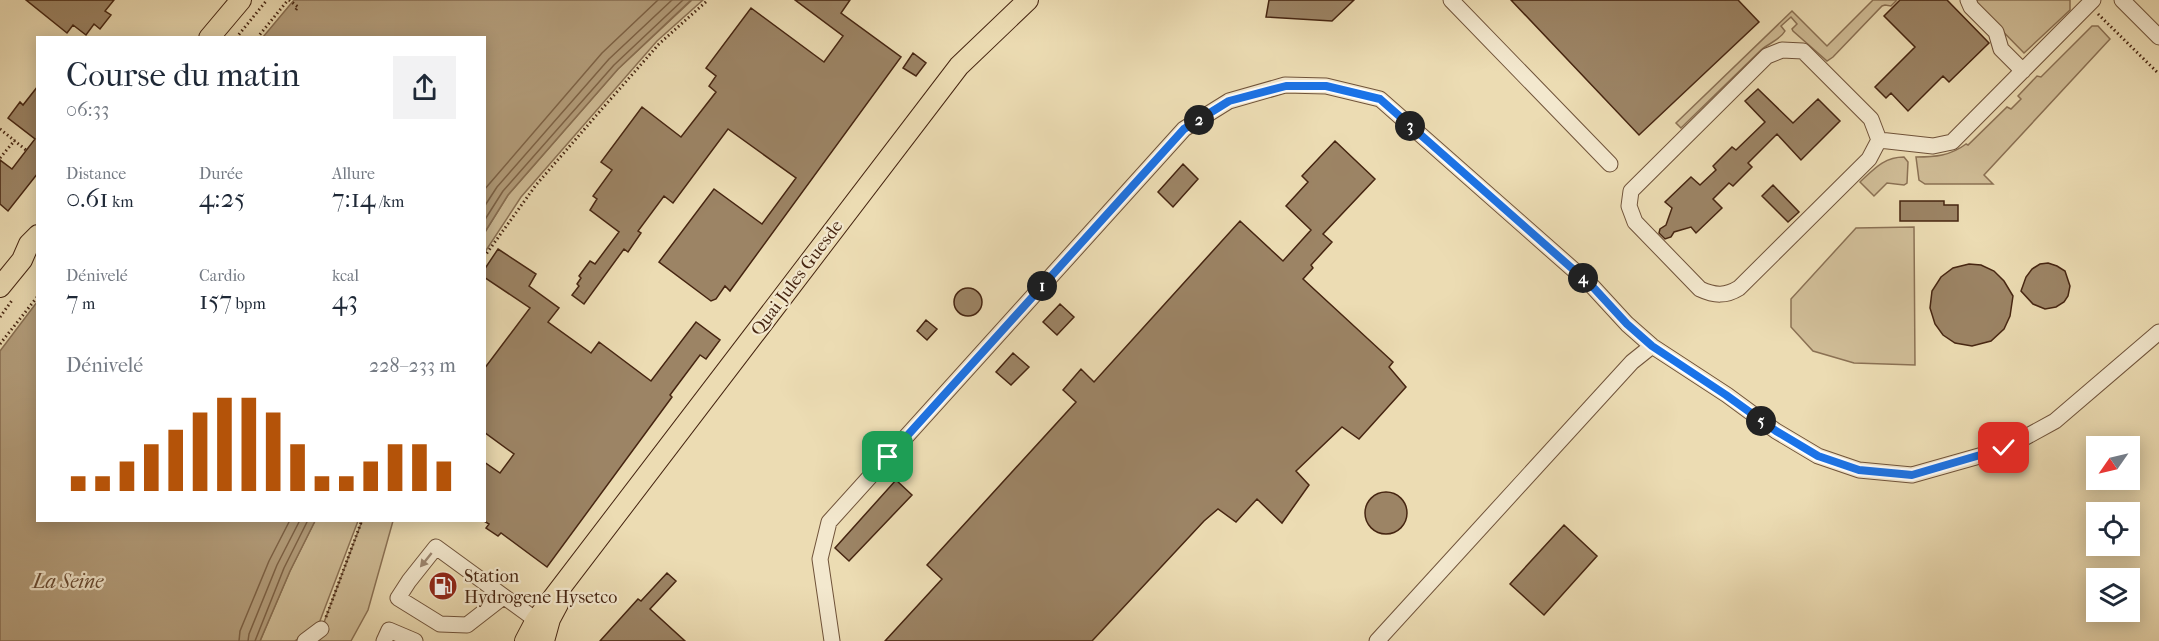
<!DOCTYPE html>
<html lang="fr">
<meta charset="utf-8">
<style>
:root{--surface:#fff;--page:#f2f2f3;--text:#1f2937;--muted:#747a83;--accent:#b45309}
body{margin:0;font-family:"IM FELL French Canon",serif;background:var(--page);color:var(--text);height:100vh;display:flex;flex-direction:column;font-size:22px;white-space:nowrap}
*{box-sizing:border-box;margin:0}
p{font-size:20px;color:var(--muted)}
.icon{flex:none;width:33px;height:33px;fill:none;stroke:currentColor;stroke-width:2;stroke-linecap:round;stroke-linejoin:round}
.map{position:relative;flex:1;overflow:hidden}
.side{position:absolute;left:36px;top:36px;width:450px;height:486px;display:flex;flex-direction:column;background:var(--surface);border-radius:0px;box-shadow:0 3px 15px #0003}
.side>*{flex:none}
.needle{width:39px;rotate:236deg}
.controls{position:absolute;left:2086px;top:436px;display:grid;gap:12px}
.controls a{display:grid;place-items:center;width:54px;height:54px;border-radius:0px;background:var(--surface);box-shadow:0 3px 15px #0003;font-size:30px}
.pin{position:absolute;display:grid;place-items:center;width:51px;height:51px;color:#fff;margin:-26px;border-radius:12px;box-shadow:0 3px 9px #0006}
.km{position:absolute;width:30px;height:30px;margin:-15px;border-radius:50%;background:#222;color:#fff;font-size:16px;line-height:30px;text-align:center}
.round{display:grid;place-items:center;flex:none;width:63px;height:63px;border-radius:0px;background:var(--page)}
.head{display:flex;align-items:center;justify-content:space-between;height:102px;padding:0 30px}
h1{font-size:33px;font-weight:600;line-height:45px}
.stats{display:grid;grid-template-columns:repeat(3,1fr);gap:9px;height:102px;padding:6px 30px}
.stats div{display:grid;align-content:center}
.stats b{font-size:26px;font-weight:600}
.stats small{font-size:16px;font-weight:400}
.stats p{font-size:16px}
.chart{height:168px;padding:12px 30px}
.chart p{display:flex;justify-content:space-between}
.chart svg{width:100%;height:108px;margin-top:6px;stroke:var(--accent);stroke-width:6}
.map>svg:first-child{display:block}
.green{fill:#d0bd97;stroke:#8b7154;stroke-width:1.5}
.water{fill:#b49e7c;stroke:#886e51;stroke-width:1.5}
.lines{fill:none;stroke-linecap:round;stroke-linejoin:round}
.shore{stroke:#7d6246;stroke-width:1.5}
.building{fill:#9c8465;stroke:#462511;stroke-width:1.5}
.minor-casing{stroke:#70533a;stroke-width:17}
.major-casing{stroke:#462511;stroke-width:22}
.path{stroke:#462511;stroke-width:3;stroke-dasharray:1.5 3;stroke-linecap:butt}
.minor{stroke:#f3e8ce;stroke-width:15}
.major{stroke:#ecdcb3;stroke-width:20}
.oneway{fill:#9c8670}
.route-casing{stroke:#fff;stroke-width:12}
.route{stroke:#1a73e8;stroke-width:8}
.labels{text-anchor:middle;dominant-baseline:central;stroke-width:4.5;stroke-linejoin:round;paint-order:stroke}
.street-label{font-size:18px;fill:#462511;stroke:#f3e8ce}
.poi-label{font-size:18px;fill:#462511;stroke:#f3e8ce;text-anchor:start}
.water-label{font-size:20px;font-style:italic;fill:#674931;stroke:#f3e8ce}
</style>
<div class="map">
<svg width="2159" height="641" viewBox="0 0 2159 641">
<rect width="100%" height="100%" fill="#ecdcb3"/>
<filter id="stains"><feTurbulence type="fractalNoise" baseFrequency=".00333" numOctaves="4"/><feColorMatrix values="0 0 0 0 .2 0 0 0 0 .09 0 0 0 0 .02 0 0 0 .5 -.17"/></filter>
<radialGradient id="worn" r=".72"><stop offset=".6" stop-color="#630" stop-opacity="0"/><stop offset="1" stop-color="#630" stop-opacity=".3"/></radialGradient>
<path class="green" d="M692 0H703L657 41 521 197 485 252V232L508 195 618 69Z
M1873 0H1897L1891 6 1885 5 1882 6 1833 57 1827 61 1793 31 1792 29 1797 24 1791 17 1781 26 1785 31C1780 40 1769 43 1761 50L1681 128 1676 123 1792 11 1827 46Z
M1978 0H2070V10L2024 53 1975 3Z
M2092 26H2098L2110 39 1984 175 1993 184H1925L1919 180 1916 157C1935 157 1950 156 1966 144L1968 145 2007 107 2011 109 2021 99 2018 96 2037 76 2041 77Z
M1904 157 1908 162 1907 183 1904 185 1887 183 1874 196 1860 182C1874 169 1884 157 1904 157Z
M1914 227 1915 365 1854 363 1813 351 1791 327V299L1856 228Z
M315 521H358L318 626 295 641H260L290 571Z
M362 521H393L368 610 351 641H317Z"/>
<path class="water" d="M294 0H691L618 69 508 195 485 232 484 38 263 37Z
M37 302 38 520 315 521 290 571 260 641H0V351Z"/>
<g class="lines">
<path class="shore" d="M484 190 602 53 658 0
M484 207 497 187 609 59 672 0
M484 221 503 191 614 65 683 0
M239 641 240 631 269 561 290 520
M248 641 249 634 277 565 300 520
M255 641 284 568 308 520"/>
</g>
<path class="building" d="M26 0H114L105 11 111 15 100 29 94 24 86 35 73 25 67 33Z
M795 0H850L841 13 901 57 730 291 725 286 716 299 711 301 659 262 714 189 762 224 796 178 728 129 673 203 664 196 638 231 641 233 628 252 624 249 584 304 572 295 579 286 577 284 581 278 579 276 590 261 595 264 619 232 590 210 597 199 593 196 612 170 601 162 642 107 681 137 716 92 709 86 716 76 706 68 751 8 824 62 843 36Z
M1269 0H1354L1332 21 1266 17Z
M1511 0H1738L1759 22 1639 135Z
M1900 0H1947L1989 43 1949 82 1943 76 1908 111 1891 93 1886 98 1875 87 1915 47 1884 16Z
M913 53 926 63 916 76 903 68Z
M38 86V173L8 211 0 204V160L12 169 35 139 8 118 20 102 23 105Z
M1758 89 1793 123 1818 99 1840 121 1801 160 1777 134 1748 163 1752 167 1733 186 1729 183 1713 199 1722 208 1696 233 1691 227 1674 232 1671 237 1665 239 1659 233 1660 229 1666 225 1672 208 1665 202 1691 177 1700 185 1716 170 1713 166 1732 147 1736 150 1765 122 1745 101Z
M1335 141 1375 179 1323 234 1332 242 1311 265 1313 268 1303 279 1393 362 1389 367 1406 387 1359 439 1342 427 1296 471 1309 485 1282 523 1257 499 1236 522 1218 509 1204 521 1092 641H885L942 579 927 565 1076 402 1063 390 1081 369 1094 382 1240 221 1283 261 1311 230 1286 206 1308 182 1302 176Z
M1183 164 1198 179 1173 207 1158 192Z
M1773 185 1799 212 1788 222 1762 196Z
M1900 201H1944V205H1958V221H1900Z
M498 249 536 274 529 286 559 308 548 322 591 353 599 342 651 381 696 322 720 340 706 359 700 355 670 395 672 397 547 567 501 533 498 536 486 528 489 524 484 521V462L500 473 514 454 484 432V369L530 308 484 277V270Z
M2048 263 2057 266 2065 271 2070 286 2068 296 2064 302 2056 307 2045 309 2033 304 2021 291 2026 277 2032 269 2040 264Z
M1969 264 1981 265 1994 271 2004 281 2013 296 2010 316 2004 329 1991 341 1972 346 1955 343 1943 335 1935 324 1930 308 1932 291 1941 277 1953 268Z
M954 302a14 14 0 1 1 28 0a14 14 0 1 1-28 0Z
M1060 304 1074 317 1057 335 1043 322Z
M926 320 937 329 927 340 917 331Z
M1013 353 1029 367 1011 385 996 372Z
M896 480 912 495 849 561 835 548Z
M1365 513a21 21 0 1 1 42 0a21 21 0 1 1-42 0Z
M1564 525 1597 556 1544 615 1510 584Z
M667 573 676 581 650 609 685 641H600L638 599 641 601Z"/>
<g class="lines">
<g class="minor-casing">
<path id="minor" d="M1451 0 1610 164
M1968 0 1971 7 1996 32 2001 49 2023 71
M2122 0 2159 37
M1879 140 1871 119 1803 51 1782 50 1767 56 1631 191 1629 206 1635 222 1700 289C1715 296 1726 296 1739 288L1869 159 1879 140 1933 146 1952 142 2093 0
M503 597 467 625 440 624 398 598 409 581 436 547 536 620
M305 641 321 629
M384 641 389 630 415 641
M832 641 820 559 829 522 1184 129 1229 101 1285 85 1326 86 1380 99 1592 286 1627 324 1652 346 1727 395 1776 431 1818 456 1859 470 1912 475 2004 449 2055 421 2159 332
M1377 641 1632 362 1652 346"/>
</g>
<g class="major-casing">
<path id="major" d="M209 38 241 0
M0 287 22 260 29 244 38 235
M525 641 536 620 959 66 1028 0
M544 641 550 619 558 604"/>
</g>
<path class="path" d="M289 0 298 7 295 11
M2098 14 2159 74
M236 38 267 0
M257 38 288 0
M0 129 26 150
M0 158 15 140
M484 257 536 185 601 110 659 44 708 0
M0 317 13 299
M0 344 38 296
M326 617 362 520"/>
<use href="#minor" class="minor"/>
<use href="#major" class="major"/>
</g>
<defs><path id="oneway-solid" d="M-6-.8H1V-3.2L6.5 0L1 3.2V.8H-6Z" transform="scale(1.5)"/></defs>
<use class="oneway" href="#oneway-solid" transform="translate(426 560) rotate(129)"/>
<g class="lines">
<g class="route-casing">
<path id="route" d="M888 457 1184 129 1229 101 1286 86H1326L1380 99 1592 286 1627 324 1652 346 1726 395 1776 431 1818 456 1859 470 1912 475 2004 448"/>
</g>
<use href="#route" class="route"/>
</g>
<defs>
<g id="fuel-disc" transform="scale(1.5)"><circle r="9.5" fill="#8f2418" stroke="#f3e8ce"/><path d="M-5.5-6h7V0h2V4h1.3V-2.5L3-4.5l.8-.8L6-3V5H2.5V1h-1V6h-7ZM-4.2-4.7v3.2H.2V-4.7Z" fill="#fff"/></g>
</defs>
<g fill-rule="evenodd">
<use href="#fuel-disc" x="443" y="586"/>
</g>
<g class="labels">
<g class="street-label">
<text transform="translate(797 278) rotate(-53)">Quai Jules Guesde</text>
</g>
<g class="poi-label">
<text x="464" y="576">Station<tspan x="464" dy="21">Hydrogene Hysetco</tspan></text>
</g>
<g class="water-label">
<text x="68" y="581">La Seine</text>
</g>
</g>
<rect width="100%" height="100%" filter="url(#stains)"/>
<rect width="100%" height="100%" fill="url(#worn)"/>
</svg>
<div class="controls">
<a><svg class="needle" viewBox="-14 -14 28 28"><path d="M0-13l5 13h-10z" fill="#e53935"/><path d="M0 13l5-13h-10z" fill="#747a83"/></svg></a>
<a><svg class="icon" aria-label="locate" viewBox="0 0 24 24"><circle cx="12" cy="12" r="6"/><path d="M12 2v4M12 18v4M2 12h4M18 12h4"/></svg></a>
<a><svg class="icon" aria-label="layers" viewBox="0 0 24 24"><path d="M12 4l9 5-9 5-9-5zM3 14l9 5 9-5"/></svg></a>
</div>
<div class="pin" style="left:888px;top:457px;background:#1e9e55"><svg class="icon" aria-label="arrive" viewBox="0 0 24 24"><path d="M6 21V4h12l-3 4 3 4H6"/></svg></div>
<div class="pin" style="left:2004px;top:448px;background:#d93025"><svg class="icon" aria-label="check" viewBox="0 0 24 24"><path d="M5 12l5 5 9-10"/></svg></div>
<b class="km" style="left:1042px;top:286px">1</b>
<b class="km" style="left:1199px;top:120px">2</b>
<b class="km" style="left:1410px;top:126px">3</b>
<b class="km" style="left:1583px;top:278px">4</b>
<b class="km" style="left:1761px;top:421px">5</b>
<section class="side">
<div class="head"><div><h1>Course du matin</h1><p>06:33</p></div><a class="round"><svg class="icon" aria-label="share" viewBox="0 0 24 24"><path d="M12 15V3M7 8l5-5 5 5M5 13v7h14v-7"/></svg></a></div>
<div class="stats">
<div><p>Distance</p><b>0.61<small> km</small></b></div>
<div><p>Durée</p><b>4:25</b></div>
<div><p>Allure</p><b>7:14<small> /km</small></b></div>
</div>
<div class="stats">
<div><p>Dénivelé</p><b>7<small> m</small></b></div>
<div><p>Cardio</p><b>157<small> bpm</small></b></div>
<div><p>kcal</p><b>43</b></div>
</div>
<div class="chart"><p><span>Dénivelé</span>228–233 m</p>
<svg viewBox="0 0 160 44" preserveAspectRatio="none"><path d="M5 44V38M15 44V38M25 44V32M35 44V25M45 44V19M55 44V12M65 44V6M75 44V6M85 44V12M95 44V25M105 44V38M115 44V38M125 44V32M135 44V25M145 44V25M155 44V32"/></svg>
</div>
</section>
</div>
